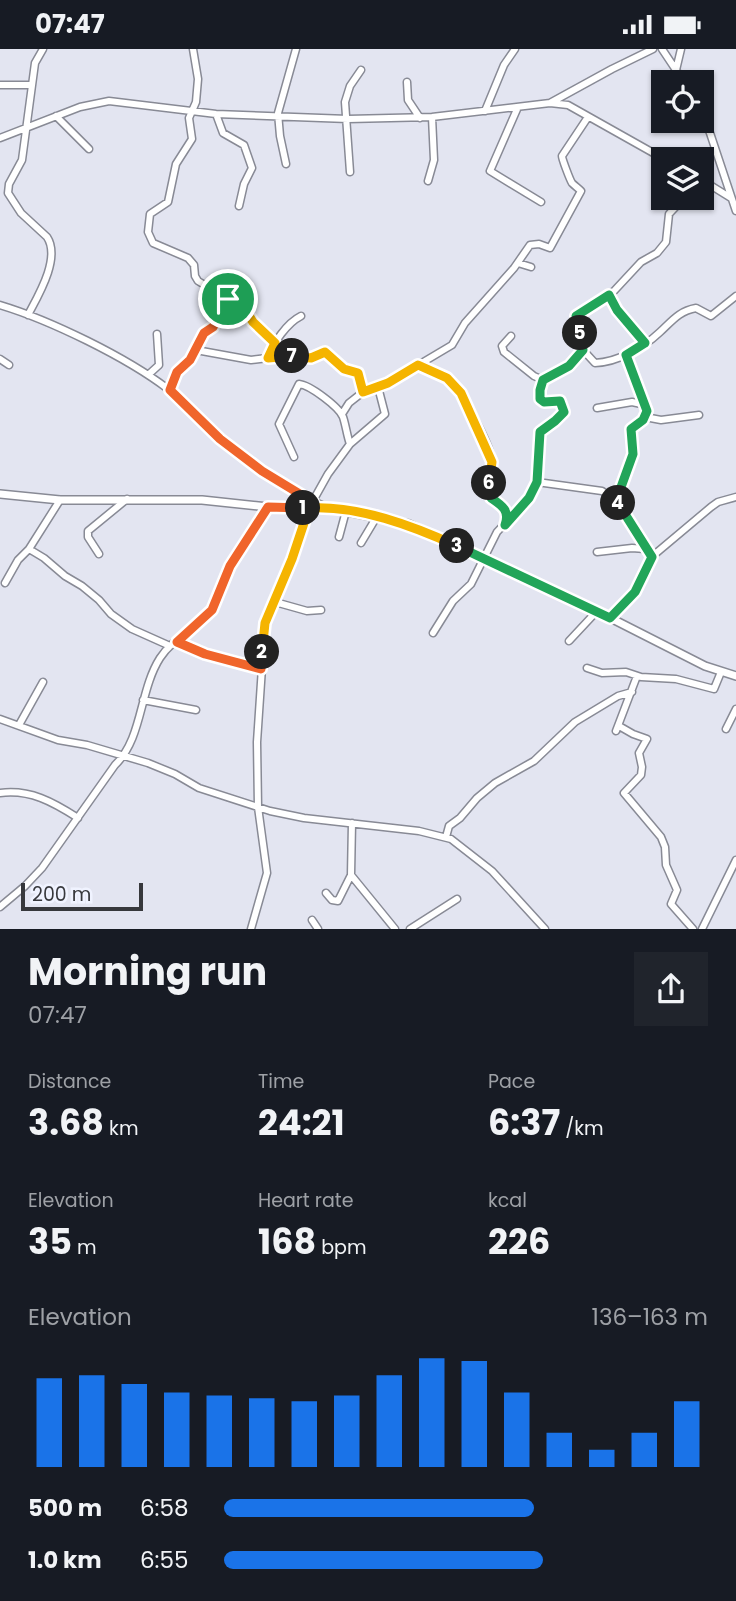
<!DOCTYPE html>
<meta charset="utf-8">
<style>
:root{--surface:#171b24;--page:#20242c;--text:#f1f3f6;--muted:#9ea1a6;--accent:#1a73e8}
body{margin:0;font-family:Poppins,sans-serif;background:var(--page);color:var(--text);height:100vh;display:flex;flex-direction:column;font-size:26px;white-space:nowrap}
*{box-sizing:border-box;margin:0}
p{font-size:23px;color:var(--muted)}
.icon{flex:none;width:38px;height:38px;fill:none;stroke:currentColor;stroke-width:2;stroke-linecap:round;stroke-linejoin:round}
.map{position:relative;height:880px;overflow:hidden}
.sheet{display:flex;flex-direction:column;background:var(--surface);flex:1}
.sheet>*{flex:none}
.fabs{position:absolute;left:651px;top:21px;display:grid;gap:14px}
.fabs a{display:grid;place-items:center;width:63px;height:63px;border-radius:0px;background:var(--surface);box-shadow:0 2px 5px #0004;font-size:35px}
.scale{position:absolute;left:21px;bottom:18px;width:122px;box-sizing:border-box;padding-left:7px;border:4px solid #37383c;border-top:0;font-size:19px;line-height:24px;white-space:nowrap;color:#37383c;-webkit-text-stroke:5px #f0f3ff;paint-order:stroke}
.pin{position:absolute;display:grid;place-items:center;width:60px;height:60px;color:#fff;margin:-30px;border:4px solid #fff;border-radius:50%;box-shadow:0 2px 7px #0007}
.km{position:absolute;width:35px;height:35px;margin:-18px;border-radius:50%;background:#222;color:#fff;font-size:19px;line-height:35px;text-align:center}
.round{display:grid;place-items:center;flex:none;width:74px;height:74px;border-radius:0px;background:var(--page)}
.overview{display:flex;align-items:center;justify-content:space-between;height:119px;padding:0 28px}
h1{font-size:38px;font-weight:700;line-height:52px}
.metrics{display:grid;grid-template-columns:repeat(3,1fr);gap:10px;height:119px;padding:7px 28px}
.metrics div{display:grid;align-content:center}
.metrics b{font-size:35px;font-weight:700}
.metrics small{font-size:19px;font-weight:400}
.metrics p{font-size:19px}
.chart{height:196px;padding:14px 28px}
.chart p{display:flex;justify-content:space-between}
.chart svg{width:100%;height:126px;margin-top:7px;stroke:var(--accent);stroke-width:6}
ul{padding:0 28px;list-style:none;font-size:23px}
li{display:grid;grid-template-columns:112px 84px 1fr;align-items:center;height:52px}
li i{height:18px;border-radius:9px;background:var(--accent)}
.status{display:flex;justify-content:space-between;align-items:center;height:49px;padding:0 35px;background:var(--surface);direction:ltr}
.status svg{height:19px;fill:currentColor}
.map>svg:first-child{display:block}
.lines{fill:none;stroke-linecap:round;stroke-linejoin:round}
.minor-casing{stroke:#888a95;stroke-width:9}
.major-casing{stroke:#888a95;stroke-width:10}
.minor{stroke:#fff;stroke-width:6}
.major{stroke:#fff;stroke-width:7}
.split-1-casing{stroke:#fff;stroke-width:14}
.split-2-casing{stroke:#fff;stroke-width:14}
.split-3-casing{stroke:#fff;stroke-width:14}
.split-4-casing{stroke:#fff;stroke-width:14}
.split-5-casing{stroke:#fff;stroke-width:14}
.split-6-casing{stroke:#fff;stroke-width:14}
.split-7-casing{stroke:#fff;stroke-width:14}
.split-8-casing{stroke:#fff;stroke-width:14}
.split-1{stroke:#f0652b;stroke-width:9}
.split-2{stroke:#f0652b;stroke-width:9}
.split-3{stroke:#f5b400;stroke-width:9}
.split-4{stroke:#22a559;stroke-width:9}
.split-5{stroke:#22a559;stroke-width:9}
.split-6{stroke:#22a559;stroke-width:9}
.split-7{stroke:#f5b400;stroke-width:9}
.split-8{stroke:#f5b400;stroke-width:9}
</style>
<div class="status"><b>07:47</b><svg viewBox="0 0 49 12"><path d="M0 12V9h3v3zM5 12V6h3v6zM10 12V3h3v9zM15 12V0h3v12zM26 1h20v11H26zM47 4h2v5h-2z"/></svg></div>
<div class="map">
<svg width="736" height="880" viewBox="0 0 736 880">
<rect width="100%" height="100%" fill="#e3e5f1"/>
<g class="lines">
<g class="minor-casing">
<path id="minor" d="M193 0 198 30 196 53 189 69 192 90 176 115 168 153 150 165 148 183 153 194 188 209 194 216 195 227 198 232 228 250 241 254 254 276 275 294
M662 0 684 33
M676 21 681 0
M407 33 408 51 420 69
M0 36H31
M550 54 612 20 653 0
M518 58 490 122 541 153
M485 62 504 16 515 0
M216 65 223 84 244 96 252 119 244 135 239 157
M702 66 710 84 736 162
M56 67 89 100
M0 89 80 58 109 52 216 65 348 70 432 68 550 54 568 56 664 110
M286 115 280 87 278 64 296 0
M350 123 345 53 350 37 361 21
M702 131 731 149
M428 132 434 111 432 68
M518 214 531 218
M609 246 617 262 645 294
M0 256C50 271 126 308 168 340 186 354 201 372 218 388 249 416 288 442 326 458
M28 266C38 247 61 209 47 188L21 164 8 144 9 135 22 111 35 14 43 0
M511 287 502 297 504 303 534 327 543 331
M196 301 251 311 284 307 311 309 325 303 344 320 358 324 363 343
M583 301 595 314C618 313 643 299 660 283 672 272 679 262 696 259L711 267 736 247
M268 309C273 294 287 274 301 267
M0 310 9 316
M418 316C426 321 442 325 448 330 461 342 489 393 492 411 494 421 487 433 489 444 492 458 513 455 505 474
M148 326 159 316 157 285
M170 341 177 323 189 311 204 284 213 278 226 254 229 242 239 231
M597 359 632 353 646 356
M342 365 349 354 363 343 388 334 452 296 465 274 514 219 530 196 539 195 550 199 581 142C578 139 575 137 572 134 570 131 562 110 562 107L588 68
M645 368 661 371 699 366
M294 408 279 375 299 335C310 336 339 358 343 368 346 377 347 387 350 395
M537 433 602 442C627 456 634 486 652 508
M616 452 633 405 631 380 643 371 647 362 626 306
M339 488 346 462
M361 494 376 469
M29 500 44 509 65 527 82 537 99 551 111 565 132 580 170 597
M597 503 632 499 645 500
M99 505 88 488V482L127 450
M5 534 18 511 29 500 60 451
M275 553 307 562 321 561
M610 569 634 543 655 505 711 458 718 453 736 448
M433 584 453 552 471 535 497 483 529 449 537 433 539 386 564 363 560 352 544 353 540 350V341L543 331 569 318 583 301 581 270 576 267 614 242 641 213 657 204 666 193 669 165 684 149
M569 592 597 562
M176 593 205 605 261 620
M587 619 602 624 626 623 641 628 676 630 714 640 721 623
M143 651 196 661
M0 670 58 691 87 696 148 714 175 725 199 739 270 762 304 769 419 782 451 790 492 822 545 880
M19 676 43 633
M619 677 633 685 647 690 639 704 642 718 641 726 624 744 661 788 665 798 666 816 677 841 671 855 693 880
M726 680 736 660
M616 682 637 627
M0 744C30 740 53 753 78 769
M446 788 449 777 460 769 477 749 495 734 534 712 575 673 618 647 632 643
M351 826 395 880
M326 844 332 851 338 852 351 826 352 774
M0 858 25 837 42 819 115 716C143 689 139 642 160 609 173 589 196 580 211 562 221 549 223 531 230 517 240 497 256 478 268 458
M312 871 318 880
M251 880 267 824 258 758 257 693 265 574 292 510 309 459 328 425 350 395 385 365 378 338
M410 880 457 850
M702 880 736 811"/>
</g>
<g class="major-casing">
<path id="major" d="M0 445 60 451H202L268 458 328 459 409 475 577 552 705 617 736 627"/>
</g>
<use href="#minor" class="minor"/>
<use href="#major" class="major"/>
</g>
<g class="lines">
<g class="split-1-casing">
<path id="split-1" d="M228 250 213 278 204 284 190 311 177 323 170 341 220 390 262 422 313 453 309 459H303"/>
</g>
<g class="split-2-casing">
<path id="split-2" d="M262 603 261 620 205 605 177 593 212 561 230 517 268 458 303 459"/>
</g>
<g class="split-3-casing">
<path id="split-3" d="M262 603 265 574 292 510 309 459C358 456 413 477 457 497"/>
</g>
<g class="split-4-casing">
<path id="split-4" d="M457 497 610 569 635 543 652 508 618 454"/>
</g>
<g class="split-5-casing">
<path id="split-5" d="M580 284 581 270 576 267 609 246 617 261 645 294 626 306 647 362 643 371 631 380 633 405 616 452 618 454"/>
</g>
<g class="split-6-casing">
<path id="split-6" d="M489 434 491 449C503 457 510 462 505 476L529 449 537 433 540 383 555 372 564 363 560 352 544 353 540 350V341L543 331 569 317 583 301 580 284"/>
</g>
<g class="split-7-casing">
<path id="split-7" d="M292 307 311 309 325 303 344 320 358 324 363 343 388 334 418 316 447 329 461 344 492 413 489 434"/>
</g>
<g class="split-8-casing">
<path id="split-8" d="M228 250 241 254 253 273 275 294 268 309 292 307"/>
</g>
<use href="#split-1" class="split-1"/>
<use href="#split-2" class="split-2"/>
<use href="#split-3" class="split-3"/>
<use href="#split-4" class="split-4"/>
<use href="#split-5" class="split-5"/>
<use href="#split-6" class="split-6"/>
<use href="#split-7" class="split-7"/>
<use href="#split-8" class="split-8"/>
</g>
</svg>
<div class="fabs">
<a><svg class="icon" aria-label="locate" viewBox="0 0 24 24"><circle cx="12" cy="12" r="6"/><path d="M12 2v4M12 18v4M2 12h4M18 12h4"/></svg></a>
<a><svg class="icon" aria-label="layers" viewBox="0 0 24 24"><path d="M12 4l9 5-9 5-9-5zM3 14l9 5 9-5"/></svg></a>
</div>
<div class="scale">200 m</div>
<div class="pin" style="left:228px;top:250px;background:#1e9e55"><svg class="icon" aria-label="arrive" viewBox="0 0 24 24"><path d="M6 21V4h12l-3 4 3 4H6"/></svg></div>
<b class="km" style="left:303px;top:459px">1</b>
<b class="km" style="left:262px;top:603px">2</b>
<b class="km" style="left:457px;top:497px">3</b>
<b class="km" style="left:618px;top:454px">4</b>
<b class="km" style="left:580px;top:284px">5</b>
<b class="km" style="left:489px;top:434px">6</b>
<b class="km" style="left:292px;top:307px">7</b>
</div>
<section class="sheet">
<div class="overview"><div><h1>Morning run</h1><p>07:47</p></div><a class="round"><svg class="icon" aria-label="share" viewBox="0 0 24 24"><path d="M12 15V3M7 8l5-5 5 5M5 13v7h14v-7"/></svg></a></div>
<div class="metrics">
<div><p>Distance</p><b>3.68<small> km</small></b></div>
<div><p>Time</p><b>24:21</b></div>
<div><p>Pace</p><b>6:37<small> /km</small></b></div>
</div>
<div class="metrics">
<div><p>Elevation</p><b>35<small> m</small></b></div>
<div><p>Heart rate</p><b>168<small> bpm</small></b></div>
<div><p>kcal</p><b>226</b></div>
</div>
<div class="chart"><p><span>Elevation</span>136–163 m</p>
<svg viewBox="0 0 160 44" preserveAspectRatio="none"><path d="M5 44V13M15 44V12M25 44V15M35 44V18M45 44V19M55 44V20M65 44V21M75 44V19M85 44V12M95 44V6M105 44V7M115 44V18M125 44V32M135 44V38M145 44V32M155 44V21"/></svg>
</div>
<ul>
<li><b>500 m</b>6:58<i style="width:64%"></i></li>
<li><b>1.0 km</b>6:55<i style="width:66%"></i></li>
</ul>
</section>
